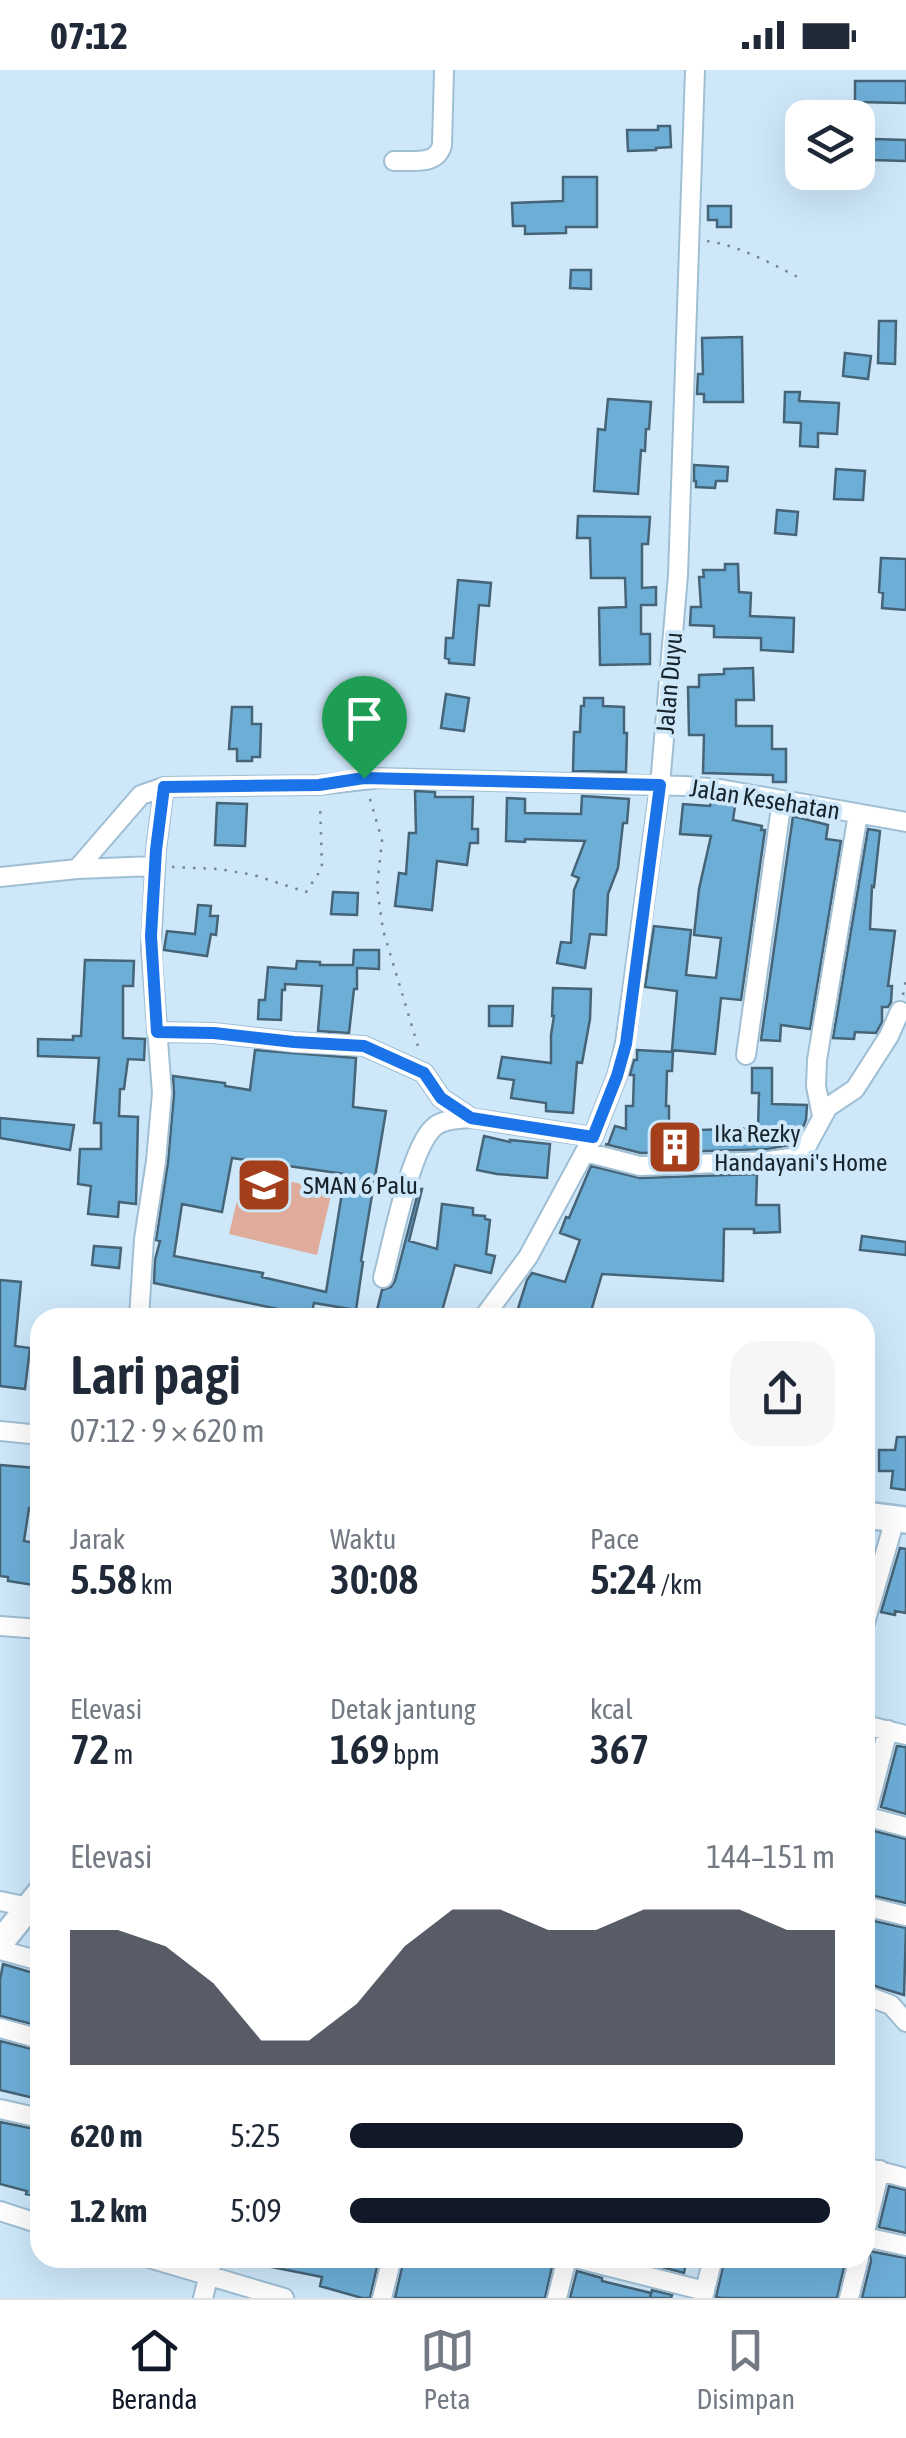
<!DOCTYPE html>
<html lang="id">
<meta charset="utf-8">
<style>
:root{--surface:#fff;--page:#f6f6f7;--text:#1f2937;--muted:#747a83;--line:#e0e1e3;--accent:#111827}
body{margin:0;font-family:"Asap Condensed",sans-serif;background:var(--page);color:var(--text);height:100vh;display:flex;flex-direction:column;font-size:38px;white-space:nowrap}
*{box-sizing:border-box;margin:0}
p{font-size:32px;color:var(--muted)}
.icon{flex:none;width:55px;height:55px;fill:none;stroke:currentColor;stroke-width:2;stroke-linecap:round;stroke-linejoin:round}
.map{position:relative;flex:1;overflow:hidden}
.details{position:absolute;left:30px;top:1238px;width:845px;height:960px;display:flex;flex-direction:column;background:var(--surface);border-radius:30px;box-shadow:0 10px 40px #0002}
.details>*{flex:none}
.fabs{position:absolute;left:785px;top:30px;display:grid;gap:20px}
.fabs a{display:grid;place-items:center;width:90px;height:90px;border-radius:20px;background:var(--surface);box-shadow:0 10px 40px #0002;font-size:50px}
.pin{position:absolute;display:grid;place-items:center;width:85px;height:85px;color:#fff;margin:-102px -42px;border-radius:50% 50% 50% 0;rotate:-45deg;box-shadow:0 0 10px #0007}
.pin .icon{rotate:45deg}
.round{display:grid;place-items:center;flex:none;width:105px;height:105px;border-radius:30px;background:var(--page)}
.overview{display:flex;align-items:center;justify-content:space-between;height:170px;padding:0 40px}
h1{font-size:55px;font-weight:600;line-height:75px}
.metrics{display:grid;grid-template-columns:repeat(3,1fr);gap:15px;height:170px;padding:10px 40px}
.metrics div{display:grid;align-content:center}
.metrics b{font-size:42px;font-weight:600}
.metrics small{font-size:28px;font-weight:400}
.metrics p{font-size:28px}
.chart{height:280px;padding:20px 40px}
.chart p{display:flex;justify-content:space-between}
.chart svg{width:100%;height:180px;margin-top:10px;fill:var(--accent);opacity:.7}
ul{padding:0 40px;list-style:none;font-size:32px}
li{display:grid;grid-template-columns:160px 120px 1fr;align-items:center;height:75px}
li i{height:25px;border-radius:12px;background:var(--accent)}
.status{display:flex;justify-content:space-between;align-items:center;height:70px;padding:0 50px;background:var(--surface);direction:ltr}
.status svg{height:28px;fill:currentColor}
.tab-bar{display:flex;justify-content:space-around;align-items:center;height:140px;border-top:2px solid var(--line);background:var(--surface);font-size:28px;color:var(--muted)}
.tab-bar a{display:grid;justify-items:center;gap:5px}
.tab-bar .current{color:var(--accent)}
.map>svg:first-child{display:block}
.green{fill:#dfab9a}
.building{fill:#6daed7;stroke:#466477;stroke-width:2.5;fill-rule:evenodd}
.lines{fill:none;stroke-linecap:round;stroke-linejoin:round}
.street-casing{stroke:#9fbfd5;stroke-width:22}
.secondary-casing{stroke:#9fbfd5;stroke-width:30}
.path{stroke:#738693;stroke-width:2.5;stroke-dasharray:2.5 8;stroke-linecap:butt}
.street{stroke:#fff;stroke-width:18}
.secondary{stroke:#fff;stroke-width:25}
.route-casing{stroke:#fff;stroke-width:20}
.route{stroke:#1a73e8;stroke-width:12}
.labels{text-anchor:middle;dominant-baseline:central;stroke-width:8;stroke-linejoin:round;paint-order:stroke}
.street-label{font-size:25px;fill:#18242c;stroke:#cee8fa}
.poi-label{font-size:25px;fill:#18242c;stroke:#cee8fa;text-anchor:start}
</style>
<div class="status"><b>07:12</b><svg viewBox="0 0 49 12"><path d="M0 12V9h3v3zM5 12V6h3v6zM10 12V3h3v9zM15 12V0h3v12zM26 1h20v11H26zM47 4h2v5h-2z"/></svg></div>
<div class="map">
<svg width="906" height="2228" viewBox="0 0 906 2228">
<rect width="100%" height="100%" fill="#cee8fa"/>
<path class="green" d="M244 1101 332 1121 317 1185 229 1164Z"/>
<path class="building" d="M855 11H906V33L855 32Z
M658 56H670L671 77 656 78V80L628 81 627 60H658Z
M874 69 906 70V91L873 90Z
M563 107H597V157H566V163L525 164V156H513L512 133 563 131Z
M708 136H731V157H717V150H708Z
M571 200H591V219L570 218Z
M879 251H896L895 294 878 293Z
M742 267 743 332H704V324H697L698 304H703L702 268Z
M845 283 871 286 868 309 843 306Z
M785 322H800L799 331 839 333 837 364 818 363V377L800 376 801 353 784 352Z
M608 329 651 332 649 359H646L645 381 641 380 638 424 594 421 598 359 605 360Z
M694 395 728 397 727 411H716L715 418 696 417V411H694Z
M836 399 865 401 863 430 834 429Z
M777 440 798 442 796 465 775 463Z
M578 446 650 447 648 474H642V518L656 517V535H641V564H650V594L600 595 599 538 626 537 625 508H591L590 468H577Z
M881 488 906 489V540L882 538 883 523 879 522Z
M725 494H738L739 522 751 523 750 546 794 548 793 582 761 580V568L714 567V556L690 555 691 537H701L699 507H704L703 500H725Z
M458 510 491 513 489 536 479 535 474 595 449 593V589L445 588 446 568H453Z
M753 598 754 630H736V656H772V679H786V712H773V705L703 703 704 665H689L688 617H699V605L724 604V599Z
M446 624 469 628 464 661 441 658Z
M584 628H603V636L624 637V663H627L626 702 573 701 574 662H580L581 636H584Z
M232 637H252V654H261L260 687H252V691H237V679H229Z
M415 721 435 722V727H473L472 759H478V773H470L467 795 437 791 432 840 395 836 399 803 406 804 409 763H416Z
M582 726 629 729 627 753H623L618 798 608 824 606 865 590 864 585 898 557 893 561 872 571 873 574 820 579 808 572 805 585 771 525 769V772L506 771 507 728 525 729V743L581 744Z
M711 732 735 736 733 750 762 756 761 760H765L741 930 721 928 715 984 672 980 677 921 645 917 654 856 691 860 686 905 716 908 721 868 694 865 699 819 711 766 680 764 683 734 710 736Z
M217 733 247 734 245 776 215 775Z
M793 746 828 755 826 769 841 771 810 959 781 955 780 971 761 970Z
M868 759 880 761 874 817 872 816 870 859 895 861 888 916H892L891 932 888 937H882V952L876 963 855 962 854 969 833 968Z
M333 822 358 823 357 845 331 844Z
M198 835 211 836 210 846H218L216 865 211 864 207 886 164 880 167 861 195 864Z
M354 880H379V899L357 898V919H354L349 963 318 961 322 916 285 914V920H282L281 950 258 949 259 930H265L268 897 296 899 297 891 320 892V895H353Z
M85 890 134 891 133 916H123V968L145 969 144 990 128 989 124 1019H120L119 1046 138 1047 136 1134 119 1132 118 1147 88 1144 91 1116 78 1114 80 1079H101V1053H94L99 988 38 986V969L73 970V966H81Z
M553 918 591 919 590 949 582 993 577 992 573 1043 546 1041V1033L511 1028 514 1010 498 1008 502 987 551 993V965L554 946H552Z
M489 936H513L512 956H489Z
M255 980 356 988 353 1037 386 1041 361 1191 363 1192 356 1240 314 1233 311 1246 154 1213 155 1190 160 1171 156 1170 168 1092 174 1024 173 1006 225 1013V1016L250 1020ZM232 1088 345 1104 326 1222 262 1207 263 1203 174 1186 182 1134 222 1142Z
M637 980 673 982 672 1001H667L666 1036H669V1061L758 1058 759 1023H752V998H772V1034L807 1035 806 1050 803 1057H788L789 1075 768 1079 641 1083 605 1074 608 1075 615 1056 626 1059V1036H633L634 1005H630L634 990H637Z
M0 1048 74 1055 70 1080 0 1068Z
M484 1066 510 1072V1070L550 1074 547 1108 497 1104 477 1100Z
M591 1096 640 1108 757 1104 756 1135H779L780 1162 754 1163V1159H724L723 1211 602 1204 589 1248H515L527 1210 532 1203 565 1212 580 1170 560 1163 566 1147 569 1148Z
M419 1119H422L409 1171 437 1179 442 1134 473 1138V1145L485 1146V1149L490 1150 486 1184 495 1186 491 1203 455 1195 440 1248H375L382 1220 391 1217 395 1211Z
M862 1166 906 1172V1185L860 1180Z
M94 1176 121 1178 119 1198 92 1195Z
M0 1210 21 1212 15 1276 30 1278 25 1319 0 1316Z
M897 1367H906V1420L891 1418 893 1401H879V1380H895Z
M0 1395 36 1398 33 1438H29L24 1471 40 1474V1516L8 1511V1507L0 1506Z
M900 1478 906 1479V1543L895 1541V1545L881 1542Z
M897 1676 906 1677V1744L881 1737Z
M870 1760 906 1769V1833L865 1824V1761Z
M865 1849 906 1858 904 1925 865 1913Z
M3 1894 40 1905V1956L0 1946V1910Z
M0 1971 40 1981V2035L33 2034 34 2028 0 2020Z
M0 2052 40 2060V2127L26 2124 27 2121 0 2114Z
M889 2116 906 2120V2163L879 2157Z
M869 2181 906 2188V2228H862L871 2191Z
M253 2188H379L370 2228H362L320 2216 322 2207 252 2193Z
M404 2188H554L545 2228H395Z
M660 2188H687L684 2203 658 2196Z
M725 2188H846L837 2228H722L716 2227Z
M577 2201 602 2208V2211L651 2223 650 2228 652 2220 672 2225 671 2228H570Z"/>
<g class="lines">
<g class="street-casing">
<path id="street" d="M394 91C412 90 437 96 442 75L444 0
M77 799 141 725 164 717 319 715 381 708 684 716 720 719 906 752
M0 807 77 799 155 796
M157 962 214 963 294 972 364 976 424 1003 441 1028 471 1048 593 1067
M746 985 782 730
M822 1046 816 1016 817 990 858 744
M585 1082 640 1096 769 1091 790 1088 800 1084 805 1079 828 1037 855 1019 889 966 900 941
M383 1208C392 1174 410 1080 433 1058 442 1049 459 1049 471 1048
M139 1248 144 1169 156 1091 162 1023 151 878 156 780 164 717
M483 1248 528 1187 593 1067 617 1006 625 974 660 715 678 505 695 0
M0 1361 40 1365
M865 1553 895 1449
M0 1556 40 1559
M865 1655 906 1665
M865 1746 906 1757
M865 1749 888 1660
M0 1831 29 1837
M865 1836 906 1846
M0 1880 40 1891
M865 1925 891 1935 906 1952
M0 1958 40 1969
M0 2039 40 2048
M865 2097 906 2108
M0 2141 40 2154
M865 2162 880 2100
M865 2167 906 2176
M149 2188 284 2228
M575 2188 705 2221
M203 2228 213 2188
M382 2228 392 2188
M557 2228 567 2188
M703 2228 713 2188
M849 2228 859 2188"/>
</g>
<g class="secondary-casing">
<path id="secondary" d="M865 1445 906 1450
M0 1873 40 1823"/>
</g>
<path class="path" d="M707 171C742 176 773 195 804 210
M370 729 382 770 377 817 383 860 420 983
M172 797 219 799 254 805 306 822 322 798 320 733
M903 925 906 908"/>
<use href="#street" class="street"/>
<use href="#secondary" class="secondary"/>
</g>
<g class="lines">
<g class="route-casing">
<path id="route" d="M364 708 660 715 626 974 617 1006 593 1067 471 1048 441 1028 424 1003 364 976 294 972 214 963 157 962 151 866 156 780 164 717 319 715Z"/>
</g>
<use href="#route" class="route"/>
</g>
<defs>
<g id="building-square" transform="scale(2.875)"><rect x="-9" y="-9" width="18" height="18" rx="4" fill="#a53e1b" stroke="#cee8fa"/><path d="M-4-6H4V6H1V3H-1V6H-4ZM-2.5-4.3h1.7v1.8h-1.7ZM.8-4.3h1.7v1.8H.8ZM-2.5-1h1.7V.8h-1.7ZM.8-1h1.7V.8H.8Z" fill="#fff"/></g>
<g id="school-square" transform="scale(2.875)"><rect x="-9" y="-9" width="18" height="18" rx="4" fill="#a53e1b" stroke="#cee8fa"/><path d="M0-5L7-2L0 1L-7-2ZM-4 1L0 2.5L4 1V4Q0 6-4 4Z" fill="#fff"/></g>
</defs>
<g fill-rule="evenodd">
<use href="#building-square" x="675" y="1077"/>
<use href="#school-square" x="264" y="1115"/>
</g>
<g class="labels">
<g class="street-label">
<text transform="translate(669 613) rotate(-85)">Jalan Duyu</text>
<text transform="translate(765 729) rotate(9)">Jalan Kesehatan</text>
</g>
<g class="poi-label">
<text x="714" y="1063">Ika Rezky<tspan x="714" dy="29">Handayani's Home</tspan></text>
<text x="303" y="1115">SMAN 6 Palu</text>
</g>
</g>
</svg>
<div class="fabs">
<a><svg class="icon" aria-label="layers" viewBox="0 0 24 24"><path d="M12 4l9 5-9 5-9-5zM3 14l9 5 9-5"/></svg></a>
</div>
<div class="pin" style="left:364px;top:708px;background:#1e9e55"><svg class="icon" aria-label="arrive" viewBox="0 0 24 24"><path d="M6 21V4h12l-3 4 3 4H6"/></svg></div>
<section class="details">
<div class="overview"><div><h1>Lari pagi</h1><p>07:12 · 9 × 620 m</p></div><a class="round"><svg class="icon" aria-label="share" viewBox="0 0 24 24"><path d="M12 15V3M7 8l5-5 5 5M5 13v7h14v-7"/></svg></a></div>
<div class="metrics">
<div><p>Jarak</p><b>5.58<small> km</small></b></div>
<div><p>Waktu</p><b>30:08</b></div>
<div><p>Pace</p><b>5:24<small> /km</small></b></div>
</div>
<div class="metrics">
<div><p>Elevasi</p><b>72<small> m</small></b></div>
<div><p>Detak jantung</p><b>169<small> bpm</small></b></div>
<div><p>kcal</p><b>367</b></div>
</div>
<div class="chart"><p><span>Elevasi</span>144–151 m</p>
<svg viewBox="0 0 160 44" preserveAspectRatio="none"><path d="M0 44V11L10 11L20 15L30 24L40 38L50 38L60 29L70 15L80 6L90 6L100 11L110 11L120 6L130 6L140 6L150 11L160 11V44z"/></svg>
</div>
<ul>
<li><b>620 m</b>5:25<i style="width:81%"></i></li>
<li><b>1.2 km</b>5:09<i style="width:99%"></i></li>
</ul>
</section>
</div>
<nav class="tab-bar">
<a class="current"><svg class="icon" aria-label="home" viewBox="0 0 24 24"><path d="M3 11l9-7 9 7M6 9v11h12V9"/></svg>Beranda</a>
<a><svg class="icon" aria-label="map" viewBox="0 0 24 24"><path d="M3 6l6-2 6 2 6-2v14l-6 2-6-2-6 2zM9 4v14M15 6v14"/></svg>Peta</a>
<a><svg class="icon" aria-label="saved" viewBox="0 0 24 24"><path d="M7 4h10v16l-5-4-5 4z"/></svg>Disimpan</a>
</nav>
